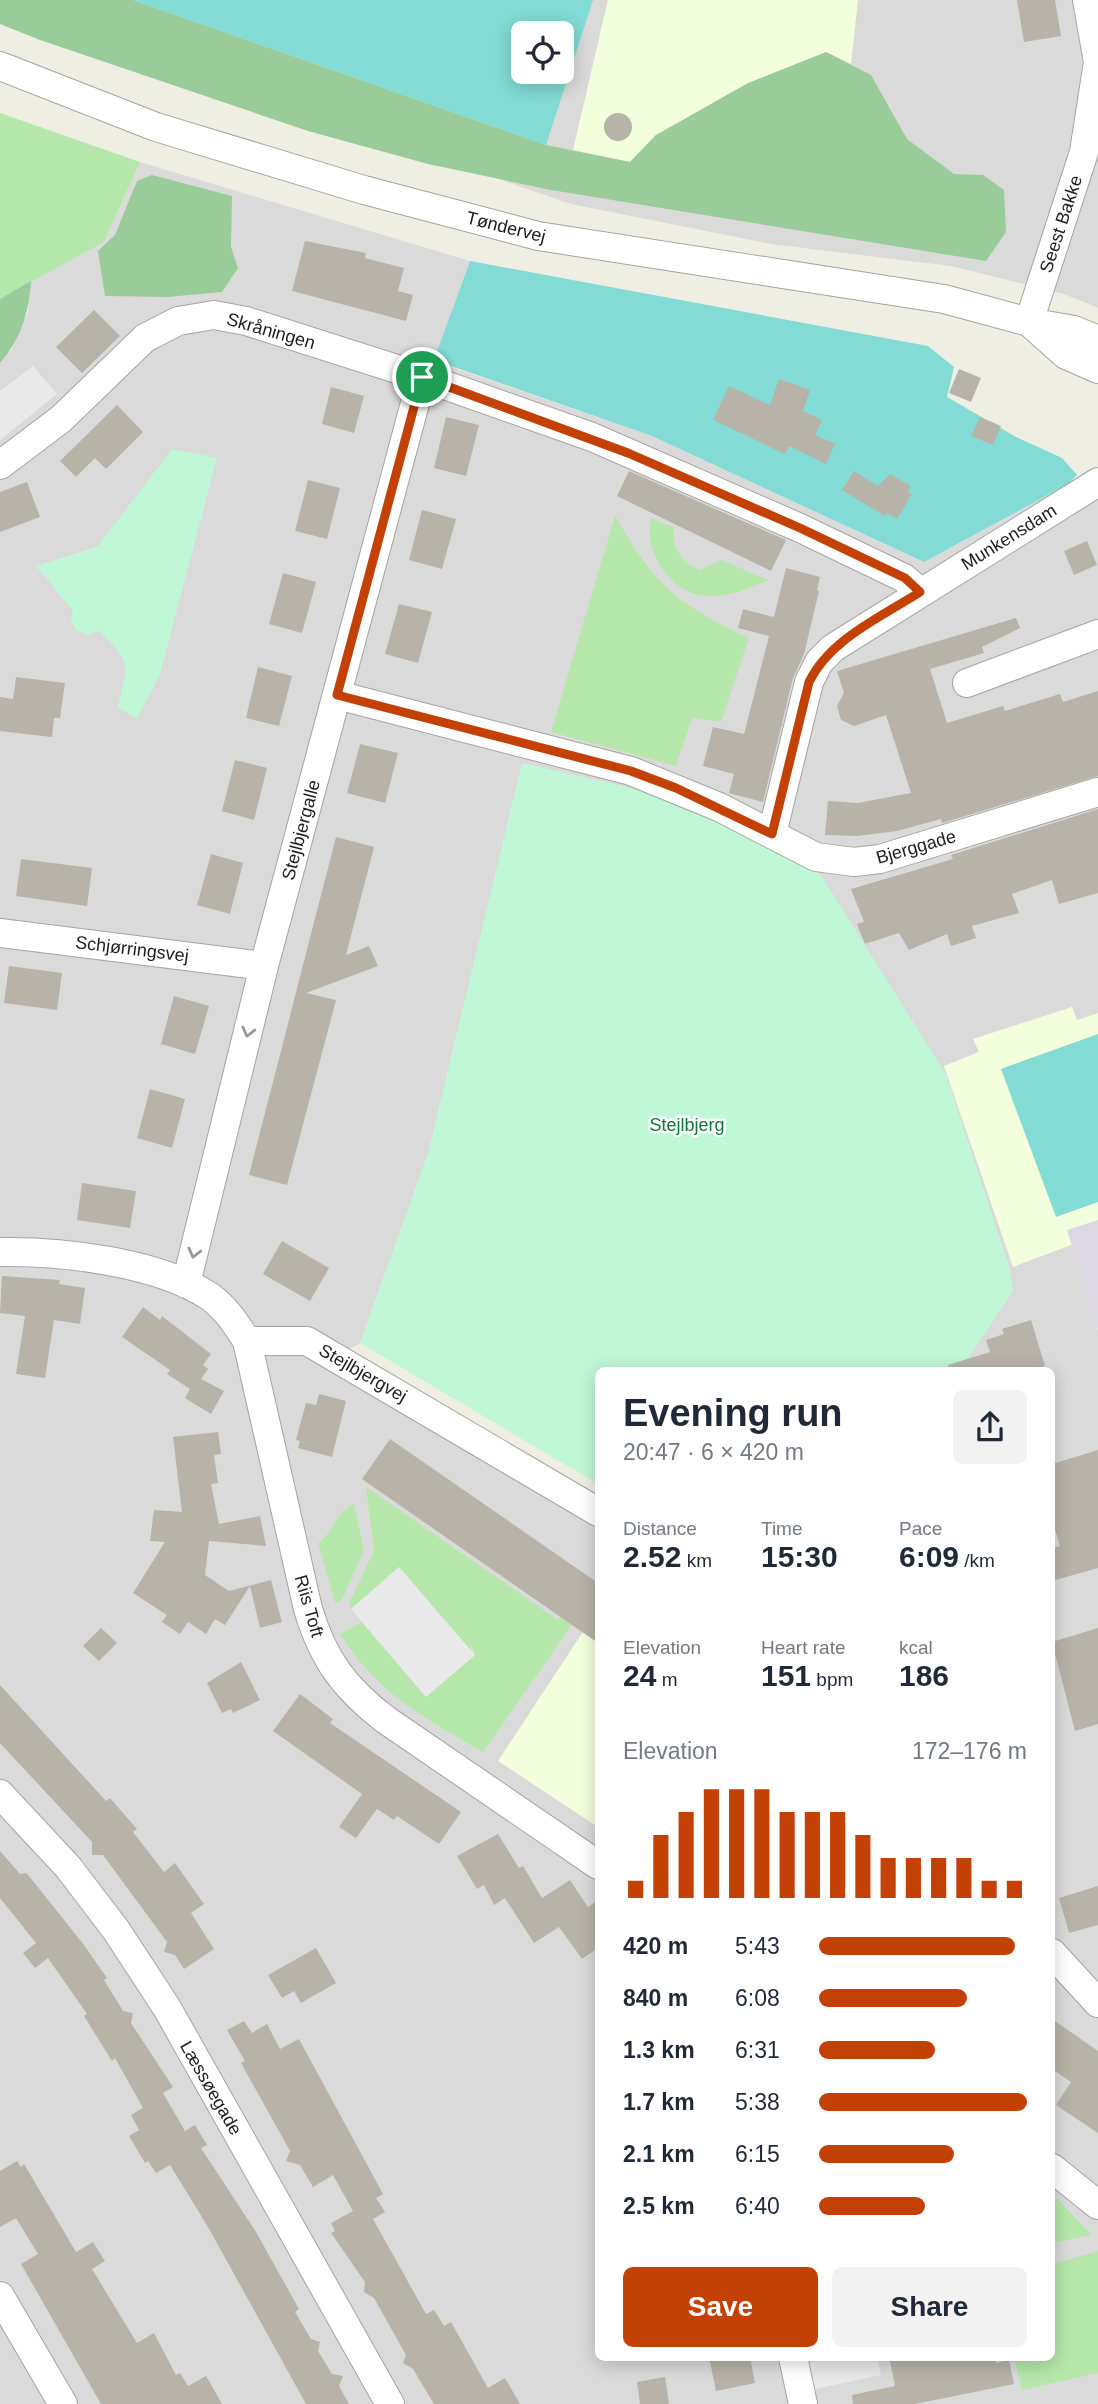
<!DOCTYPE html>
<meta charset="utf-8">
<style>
:root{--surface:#fff;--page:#f2f2f3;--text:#1f2937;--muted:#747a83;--accent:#c44106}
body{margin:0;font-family:Helvetica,sans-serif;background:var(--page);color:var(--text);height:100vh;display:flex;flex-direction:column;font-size:26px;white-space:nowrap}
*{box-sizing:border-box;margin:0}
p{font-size:23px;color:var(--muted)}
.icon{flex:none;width:38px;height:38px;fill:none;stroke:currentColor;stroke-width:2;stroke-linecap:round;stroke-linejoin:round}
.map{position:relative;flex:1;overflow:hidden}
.panel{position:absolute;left:595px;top:1367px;width:460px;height:994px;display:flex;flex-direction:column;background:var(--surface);border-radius:10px;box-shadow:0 4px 18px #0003}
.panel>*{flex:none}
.tools{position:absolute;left:511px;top:21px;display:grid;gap:14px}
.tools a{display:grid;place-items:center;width:63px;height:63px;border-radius:10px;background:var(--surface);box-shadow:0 4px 18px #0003;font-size:35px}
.pin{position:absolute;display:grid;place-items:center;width:60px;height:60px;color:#fff;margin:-30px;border:4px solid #fff;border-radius:50%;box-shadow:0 2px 7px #0007}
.round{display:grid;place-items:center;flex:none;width:74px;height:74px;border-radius:10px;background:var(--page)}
.headline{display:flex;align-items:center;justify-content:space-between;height:119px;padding:0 28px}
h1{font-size:38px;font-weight:700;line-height:52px}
.figures{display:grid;grid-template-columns:repeat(3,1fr);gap:10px;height:119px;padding:7px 28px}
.figures div{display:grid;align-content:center}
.figures b{font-size:30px;font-weight:700}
.figures small{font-size:19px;font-weight:400}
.figures p{font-size:19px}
.chart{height:196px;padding:14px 28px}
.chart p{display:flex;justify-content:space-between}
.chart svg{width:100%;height:126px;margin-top:7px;stroke:var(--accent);stroke-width:6}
.cta{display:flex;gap:14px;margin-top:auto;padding:14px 28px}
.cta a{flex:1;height:80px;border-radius:10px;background:var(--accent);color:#fff;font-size:28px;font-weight:700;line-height:80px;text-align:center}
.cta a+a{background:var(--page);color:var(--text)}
ul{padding:0 28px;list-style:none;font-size:23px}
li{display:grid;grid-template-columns:112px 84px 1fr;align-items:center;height:52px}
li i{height:18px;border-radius:9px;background:var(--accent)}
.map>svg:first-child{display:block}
.residential{fill:#dbdada;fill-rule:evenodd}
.education{fill:#f3fedc}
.grass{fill:#b5e7aa}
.forest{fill:#9c9}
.park{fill:#c0f7d6}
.pitch{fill:#82dbd4;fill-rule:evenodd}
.parking{fill:#e9e9e9}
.plaza{fill:#dbd7e3}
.building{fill:#b7b3a8}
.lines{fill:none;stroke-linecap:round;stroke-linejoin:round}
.minor-casing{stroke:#a4a4a4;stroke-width:30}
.minor{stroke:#fff;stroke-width:28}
.oneway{stroke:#999}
.route-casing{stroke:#fff;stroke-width:14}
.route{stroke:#c44106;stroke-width:9}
.labels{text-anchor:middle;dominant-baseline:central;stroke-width:5;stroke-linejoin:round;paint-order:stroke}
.street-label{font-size:18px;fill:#1d1d1d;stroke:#fff}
.park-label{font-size:18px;fill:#0e7738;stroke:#fff}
</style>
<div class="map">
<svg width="1098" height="2404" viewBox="0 0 1098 2404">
<rect width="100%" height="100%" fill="#eeeee3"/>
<path class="residential" d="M0 0H1098V308L1064 294 951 266 771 244 571 204 0 7ZM523 33H562V72H523Z
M140 162 470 261 434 361 652 436 924 562 1068 484 1084 486 1098 481V1283L1080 1270 1098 1331V2404H0V363L11 350 28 313 31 281 104 242ZM945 1073 1009 1267 1013 1291 960 1370H1052V2357H598V1495L337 1357 360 1343 427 1157Z"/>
<path class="education" d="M608 0H858L851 64 826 52 656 135 630 162 573 150Z
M1072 1007 1077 1020 1098 1013V1235L1013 1267 944 1066 979 1052 973 1039Z
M598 1609V1827L498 1761Z"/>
<path class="grass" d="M0 113 140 162 104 242 0 299Z
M615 516C657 588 675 602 749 638L721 722 692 718 676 766 551 732Z
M651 518 674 528C671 548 682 562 700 570L721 560 769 580C748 589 721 600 699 595 666 588 644 549 651 518Z
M366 1487 558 1620 580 1594 590 1599 483 1752C424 1718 378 1694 340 1634L362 1622 426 1697 475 1655 471 1644 470 1650 399 1567 351 1609 349 1603 374 1551Z
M354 1504 364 1551 341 1601 335 1603 318 1543C334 1532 335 1512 354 1504Z
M1052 2194 1092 2235 1052 2243Z
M1098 2251V2373L1022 2390 1014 2357H1052V2264Z"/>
<path class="forest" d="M0 0H133L546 145 630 162 656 135 748 83 826 52 871 75 907 139 954 174 983 175 1004 190 1006 232 986 261 551 190 428 164 308 131 40 40 0 24Z
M152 175 232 196 231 247 238 268 222 292 168 297 105 296 98 251 115 235 137 181Z
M31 281C29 313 21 339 0 363V299Z"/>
<path class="park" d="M172 449 217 458 160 674 137 719 118 707C128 663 132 664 99 631L88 635 77 631 71 622 73 611 36 566 98 546Z
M522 763 666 796 821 875 945 1073 1009 1267 1013 1291 960 1370H598V1484L360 1343 427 1157Z"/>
<path class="pitch" d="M133 0H593L546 145ZM562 33V72H523V33Z
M470 261 928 346 954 367 947 397 1016 437 1062 458 1077 475 1068 484 924 562 652 436 434 360Z
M1098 1034V1202L1056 1217 1001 1069Z"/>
<path class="parking" d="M33 366 57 394 0 440V391Z
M399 1567 475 1655 426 1697 351 1609Z
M793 2357H877L881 2375 801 2392Z"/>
<path class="plaza" d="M1098 1220V1328H1097L1067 1230Z"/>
<path class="building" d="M1017 0H1055L1061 36 1024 42Z
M604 127a14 14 0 1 1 28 0a14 14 0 1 1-28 0Z
M305 241 366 253 365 258 404 268 398 291 413 295 406 321 292 291Z
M94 310 120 336 82 373 56 347Z
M959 369 981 378 971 402 949 393Z
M779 379 810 390 803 411 822 420 815 435 835 444 826 464 789 446 785 454 713 420 729 386 770 405Z
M331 387 364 396 354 433 322 424Z
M117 405 143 432 106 469 95 458 76 477 60 461Z
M446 417 479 425 466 476 434 468Z
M980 417 1001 426 993 445 971 436Z
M629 471 786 540 771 571 617 496Z
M854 471 878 486 890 474 911 486 907 492 912 494 897 519 887 513 885 516 842 490Z
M308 480 340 488 327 539 295 531Z
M27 482 40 517 0 532V492Z
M422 510 456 519 442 569 409 560Z
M1087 541 1097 565 1074 575 1064 551Z
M786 568 820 577 817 590 819 591 804 654 793 678 763 802 729 793 734 774 703 766 713 727 744 734 769 636 738 628 743 609 774 617Z
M283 573 316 582 302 633 269 624Z
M399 604 432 612 418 663 385 654Z
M1016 618 1020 628 982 647 984 653 930 669 947 723 1003 706 1005 711 1060 694 1063 702 1098 691V776L942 823 941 819 897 831 857 836 825 835 828 801 858 803 911 793 886 715 854 726 841 720 837 706 844 693 837 671Z
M258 667 292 676 279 726 246 718Z
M16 677 65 683 60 718H54L52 737 0 731V697L13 699Z
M360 744 398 753 385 803 347 793Z
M235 760 267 768 254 820 222 811Z
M1098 809V893L1059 904 1052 880 1012 894 1019 913 972 926 976 938 964 942 951 946 947 934 909 950 899 933 865 944 857 924 864 922 851 889 953 859 951 855Z
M336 837 374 847 346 955 369 946 378 966 306 993 336 1000 287 1185 249 1175Z
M211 854 243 863 230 914 197 905Z
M21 859 92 868 87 906 16 896Z
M9 966 62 973 57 1010 4 1003Z
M174 996 209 1006 195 1054 161 1044Z
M150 1089 185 1099 172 1148 137 1138Z
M82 1183 136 1191 130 1228 77 1220Z
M282 1241 329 1268 310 1301 263 1274Z
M2 1276 60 1280 59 1284 85 1288 80 1324 54 1320 45 1378 16 1374 25 1316 0 1313Z
M143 1307 160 1320 162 1316 211 1354 203 1365 208 1369 201 1379 224 1391 211 1414 185 1398 190 1389 167 1374 170 1370 122 1337Z
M1031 1320 1045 1366 1033 1370H949L948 1365 990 1352 986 1340 1004 1334 1002 1329Z
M319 1394 346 1401 332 1457 298 1448 300 1441 296 1440 306 1403 316 1405Z
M218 1432 221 1454 214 1455 218 1483 211 1484 219 1524 260 1516 266 1546 209 1541 205 1575 229 1591 271 1580 282 1622 260 1628 250 1586 225 1625 215 1619 206 1634 188 1622 180 1634 162 1622 167 1615 133 1593 165 1542 150 1541 154 1510 182 1512 173 1437Z
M390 1439 598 1583V1643L362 1479Z
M1098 1450V1568L1052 1581V1548L1060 1546 1052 1519V1464Z
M101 1628 117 1643 99 1661 83 1646Z
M1098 1628V1724L1075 1731 1052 1642Z
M241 1662 260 1700 233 1713 231 1709 222 1713 207 1683Z
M0 1685 106 1801 110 1798 137 1829 133 1832 164 1872 175 1863 204 1904 191 1913 214 1949 184 1969 175 1955 164 1952 167 1942 103 1855H92V1842L0 1743Z
M300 1694 333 1719 330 1723 461 1812 439 1844 397 1816 394 1820 377 1809 356 1838 339 1827 362 1794 273 1731Z
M498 1834 519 1868 523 1866 542 1898 570 1880 588 1907 598 1900V1948L582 1959 559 1927 534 1943 505 1898 494 1905 484 1885 477 1889 457 1856Z
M0 1851 20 1874 26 1873 33 1881 84 1945 107 1978 104 1980 123 2011 133 2013 131 2023 173 2087 163 2093 185 2131 195 2125 207 2145 201 2148 256 2232 299 2309 295 2312 311 2339 320 2342 318 2351 332 2374 343 2376 339 2386 349 2404H306L208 2227 170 2165 156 2173 148 2161 145 2163 129 2136 139 2130 131 2115 143 2108 115 2058 112 2061 84 2016 87 2014 48 1958 35 1968 23 1953 36 1943 0 1898Z
M1098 1886V1925L1069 1933 1059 1898Z
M316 1948 336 1983 301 2003 294 1991 282 1998 268 1975Z
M1052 2019 1098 2051V2133L1056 2105 1071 2082 1052 2069Z
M244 2021 252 2033 267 2024 280 2049 299 2039 383 2194 376 2198 385 2212 373 2219 426 2314 434 2310 444 2326 451 2322 488 2388 505 2378 520 2404H434L413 2369 403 2363 406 2355 374 2298 364 2292 365 2282 331 2233 335 2231 331 2223 353 2211 333 2175 313 2187 300 2165 286 2161 290 2151 241 2063 245 2061 227 2030Z
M17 2161 21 2167 24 2164 76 2252 93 2242 105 2261 92 2269 137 2343 154 2333 176 2375 180 2373 188 2386 206 2376 222 2404H101L21 2264 38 2254 16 2218 0 2227V2171Z
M709 2357H750L755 2383 716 2391Z
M889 2357H995L996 2363 1009 2360 1014 2384 915 2404H853L852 2395 895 2386Z
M665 2377 669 2404H640L637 2382Z"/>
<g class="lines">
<g class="minor-casing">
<path id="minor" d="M0 66 156 127 364 190 538 236 944 299 1029 322 1074 330 1098 340
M1029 322 1084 152 1098 62 1087 0
M1029 322 1066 355 1098 369
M0 465 61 419 145 338 178 321 214 315 246 321 422 377 592 437 800 528 904 578 920 592
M967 683 1098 634
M337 695 631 771 719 807 816 857 854 862 880 859 1098 792
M772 834 809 682 819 662 833 648 1098 482
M0 933 264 966
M0 1252C62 1251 157 1262 209 1296 226 1308 236 1324 247 1341L308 1609C323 1659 344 1688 386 1720L598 1865
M186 1284 264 966 422 377
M247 1341H307L598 1512
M0 1794 68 1867 116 1930 167 2008 390 2404
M1052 1953 1098 2003
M1052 2168 1098 2205
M0 2296 63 2404
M793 2357 803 2404"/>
</g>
<use href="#minor" class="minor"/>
</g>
<defs><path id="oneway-chevron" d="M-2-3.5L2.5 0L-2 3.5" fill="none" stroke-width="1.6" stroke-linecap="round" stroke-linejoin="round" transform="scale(1.75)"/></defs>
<g class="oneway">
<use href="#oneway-chevron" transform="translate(248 1032) rotate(104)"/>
<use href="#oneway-chevron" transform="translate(194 1253) rotate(104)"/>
</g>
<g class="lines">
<g class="route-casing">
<path id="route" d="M422 377 628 453 800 528 905 578 920 592C881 617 830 639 809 682L772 834 676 788 631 771 337 695Z"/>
</g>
<use href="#route" class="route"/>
</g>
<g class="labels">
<g class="street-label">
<text transform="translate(1061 224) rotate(-72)">Seest Bakke</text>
<text transform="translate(506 227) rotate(14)">Tøndervej</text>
<text transform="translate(271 331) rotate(16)">Skråningen</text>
<text transform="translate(1009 537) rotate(-32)">Munkensdam</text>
<text transform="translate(301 830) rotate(-75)">Stejlbjergalle</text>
<text transform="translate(916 847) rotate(-16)">Bjerggade</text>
<text transform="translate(132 949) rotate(7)">Schjørringsvej</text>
<text transform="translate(363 1373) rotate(30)">Stejlbjergvej</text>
<text transform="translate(309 1606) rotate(74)">Riis Toft</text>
<text transform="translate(211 2088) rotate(60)">Læssøegade</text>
</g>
<g class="park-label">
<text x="687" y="1125">Stejlbjerg</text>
</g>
</g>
</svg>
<div class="tools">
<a><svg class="icon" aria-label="locate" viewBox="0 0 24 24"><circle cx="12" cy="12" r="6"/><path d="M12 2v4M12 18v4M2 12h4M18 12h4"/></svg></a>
</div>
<div class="pin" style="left:422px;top:377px;background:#1e9e55"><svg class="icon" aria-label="arrive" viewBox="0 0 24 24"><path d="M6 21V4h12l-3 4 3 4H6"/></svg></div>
<section class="panel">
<div class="headline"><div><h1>Evening run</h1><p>20:47 · 6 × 420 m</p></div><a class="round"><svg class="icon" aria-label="share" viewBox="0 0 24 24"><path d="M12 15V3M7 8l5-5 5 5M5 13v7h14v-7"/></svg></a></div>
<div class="figures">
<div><p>Distance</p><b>2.52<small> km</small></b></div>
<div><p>Time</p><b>15:30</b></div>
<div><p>Pace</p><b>6:09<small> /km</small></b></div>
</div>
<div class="figures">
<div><p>Elevation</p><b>24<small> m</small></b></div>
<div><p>Heart rate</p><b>151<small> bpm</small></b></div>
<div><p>kcal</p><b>186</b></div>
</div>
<div class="chart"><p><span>Elevation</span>172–176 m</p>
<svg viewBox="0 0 160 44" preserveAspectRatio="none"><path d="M5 44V38M15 44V22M25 44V14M35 44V6M45 44V6M55 44V6M65 44V14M75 44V14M85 44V14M95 44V22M105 44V30M115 44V30M125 44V30M135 44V30M145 44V38M155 44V38"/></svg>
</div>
<ul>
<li><b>420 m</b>5:43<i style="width:94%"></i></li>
<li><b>840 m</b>6:08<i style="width:71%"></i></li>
<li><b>1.3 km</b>6:31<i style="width:56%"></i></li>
<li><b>1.7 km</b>5:38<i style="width:100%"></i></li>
<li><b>2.1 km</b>6:15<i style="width:65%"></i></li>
<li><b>2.5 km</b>6:40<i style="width:51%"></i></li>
</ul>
<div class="cta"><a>Save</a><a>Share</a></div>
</section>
</div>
